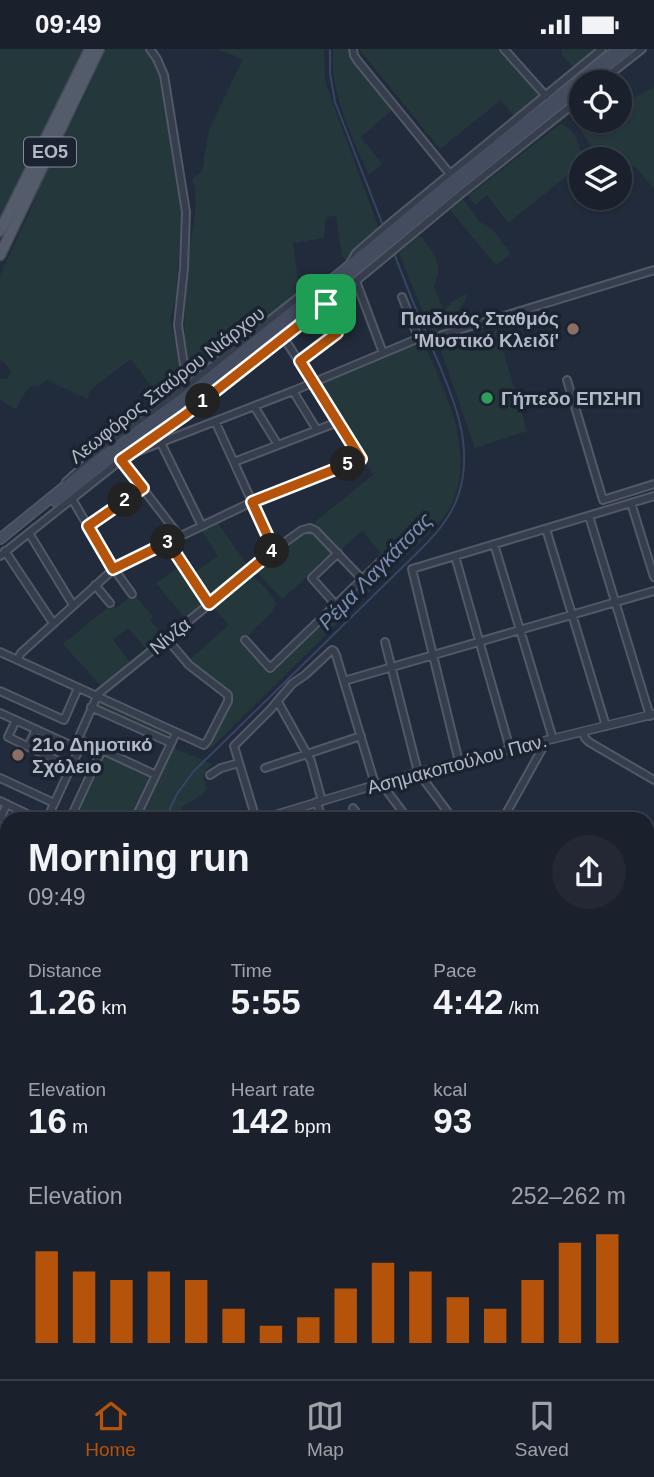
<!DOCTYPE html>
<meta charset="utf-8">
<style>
:root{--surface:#1a202c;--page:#232834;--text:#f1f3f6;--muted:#9fa3a9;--line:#383e48;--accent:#b45309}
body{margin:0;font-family:Arial,sans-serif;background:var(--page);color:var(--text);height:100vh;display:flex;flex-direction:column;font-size:26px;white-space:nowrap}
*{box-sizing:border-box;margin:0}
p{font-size:23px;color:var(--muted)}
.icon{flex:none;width:38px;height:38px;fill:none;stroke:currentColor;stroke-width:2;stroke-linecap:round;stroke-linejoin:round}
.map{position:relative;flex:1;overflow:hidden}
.sheet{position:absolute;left:0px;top:763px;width:654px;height:567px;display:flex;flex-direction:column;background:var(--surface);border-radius:21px 21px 0 0;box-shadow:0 2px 5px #0004,0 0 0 2px var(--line)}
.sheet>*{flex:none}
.tools{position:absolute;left:569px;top:21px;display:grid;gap:14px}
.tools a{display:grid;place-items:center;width:63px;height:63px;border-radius:50%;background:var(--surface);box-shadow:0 2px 5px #0004,0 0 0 2px var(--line);font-size:35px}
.pin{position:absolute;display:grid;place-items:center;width:60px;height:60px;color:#fff;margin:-30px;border-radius:14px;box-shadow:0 4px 10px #0006}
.km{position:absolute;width:35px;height:35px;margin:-18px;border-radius:50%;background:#222;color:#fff;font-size:19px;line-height:35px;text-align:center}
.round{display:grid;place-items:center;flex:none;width:74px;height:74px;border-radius:37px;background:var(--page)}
.head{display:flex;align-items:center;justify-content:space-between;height:119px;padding:0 28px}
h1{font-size:38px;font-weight:600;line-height:52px}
.stats{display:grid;grid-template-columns:repeat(3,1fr);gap:10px;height:119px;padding:7px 28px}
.stats div{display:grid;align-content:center}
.stats b{font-size:35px;font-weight:600}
.stats small{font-size:19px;font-weight:400}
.stats p{font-size:19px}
.chart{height:196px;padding:14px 28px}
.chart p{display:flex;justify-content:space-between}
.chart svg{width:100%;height:126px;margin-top:7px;stroke:var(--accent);stroke-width:6}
.status{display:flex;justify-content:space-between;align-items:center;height:49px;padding:0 35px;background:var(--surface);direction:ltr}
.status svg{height:19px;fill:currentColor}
.tab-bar{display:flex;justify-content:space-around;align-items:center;height:98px;border-top:2px solid var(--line);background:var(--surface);font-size:19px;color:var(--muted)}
.tab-bar a{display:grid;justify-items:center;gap:4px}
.tab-bar .current{color:var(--accent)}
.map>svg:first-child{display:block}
.green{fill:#24383c}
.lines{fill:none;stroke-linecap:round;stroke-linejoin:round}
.stream{stroke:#354563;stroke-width:2}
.minor-casing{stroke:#515866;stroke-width:10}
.tertiary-casing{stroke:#515866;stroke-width:10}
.secondary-casing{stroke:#515866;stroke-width:12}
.primary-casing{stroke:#3f4654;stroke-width:13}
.trunk-casing{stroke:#414856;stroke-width:13}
.minor{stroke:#363d4c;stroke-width:6}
.tertiary{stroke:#363d4c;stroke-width:7}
.secondary{stroke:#444c5f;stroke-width:9}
.primary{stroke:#545c6c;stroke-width:10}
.trunk{stroke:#636260;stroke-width:10}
.route-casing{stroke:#fff;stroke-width:14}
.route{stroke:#b45309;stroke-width:9}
.education-dot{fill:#8d6e63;stroke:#1b2230;stroke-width:2.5}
.leisure-dot{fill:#2e9e5b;stroke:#1b2230;stroke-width:2.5}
.labels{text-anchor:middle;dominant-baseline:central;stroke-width:7;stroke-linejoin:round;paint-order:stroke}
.shield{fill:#1b2230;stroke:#848b9a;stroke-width:2}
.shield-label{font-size:18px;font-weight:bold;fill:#b1b8c7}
.poi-label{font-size:19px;font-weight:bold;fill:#b1b8c7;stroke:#1b2230;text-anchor:start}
.street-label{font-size:19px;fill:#b1b8c7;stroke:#1b2230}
.water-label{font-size:21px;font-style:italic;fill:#788cb0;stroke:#1b2230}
</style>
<div class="status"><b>09:49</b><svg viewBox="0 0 49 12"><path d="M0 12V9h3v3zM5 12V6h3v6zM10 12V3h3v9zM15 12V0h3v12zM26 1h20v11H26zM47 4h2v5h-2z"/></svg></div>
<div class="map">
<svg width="654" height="1330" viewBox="0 0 654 1330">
<rect width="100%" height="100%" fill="#222b3b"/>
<path class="green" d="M0 0H83L0 171Z
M106 0H148V2L160 26 182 161 176 248 170 272 174 286 182 339 163 353 131 310 91 340 87 350 47 331 38 337H30L21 350 16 360 0 351V330L8 329 11 323 5 314 0 310V226L30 162 47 119 82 52Z
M216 0H324L325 32 379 180 346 212 342 207 336 167 326 168 324 189 293 194 300 245 192 330H190C180 288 186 247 189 205 191 181 201 154 192 130L202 123 209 81 243 10Z
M333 0H347L394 59 361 88 382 115 369 126C352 88 329 43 333 0Z
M359 0H501L540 43V51L516 70 501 51 440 100Z
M562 0H597L574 19 562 6Z
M654 38V140L635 117 620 128V110H600L570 65 581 57V72H620V55L621 56Z
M560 75C575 78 579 97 583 110H581V115L579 117 508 174 487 146 475 156 468 147Z
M463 150 480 173 492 180 510 203 508 207 496 216 450 161Z
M417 188H422C434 206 444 214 434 237L444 262 453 252 466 245 467 247C462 261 449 270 438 279L440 286 433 288 399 204Z
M497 281 527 382 475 399 440 299Z
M423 292C444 341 476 401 452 454 445 469 432 481 421 492L210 700 208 697 230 651 229 643 188 612 229 576 211 556 249 526C259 530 272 545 276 555L272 563 241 593 270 622 387 511 362 482 340 501 313 477 316 472 373 426 323 345 320 335Z
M217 473 250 520 186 571 156 534 180 518 188 528 218 507 201 481Z
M312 481 334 504 282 550 256 522 269 510 305 482Z
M134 545 153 568 150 571 164 588 147 601 128 579 113 591 131 614 101 637 63 595 112 555 116 559Z
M99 650 153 675 167 684 169 689 166 690 96 658Z
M174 699 212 715C203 723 201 728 207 739L202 746 182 758 181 765 173 763 172 770H141Z
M106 706 150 727 130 770H75Z"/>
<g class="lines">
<path class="stream" d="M330 0V24L335 53 382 174
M165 770 177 745 193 723 420 501C437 484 452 467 459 444 476 390 448 338 428 289 416 261 405 233 394 204
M274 1323 276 1330"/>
<g class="minor-casing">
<path id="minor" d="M150 0 157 10 164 26 186 163 184 219 178 276 187 337
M353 0 354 6 357 11 450 125
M504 0 546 47
M600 33 642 0
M351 213 356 204 394 171 602 0
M356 232 383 304
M442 286 654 221
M300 312 337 284 334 267 326 255
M567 331 603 451 654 435
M293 342 317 381
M254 357 278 396
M215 372 274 501
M161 394 202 477
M136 403 293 342 417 290 418 288 402 248
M121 411 180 488
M234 413 338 373
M66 433 97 405 187 337 304 244 315 236 328 231
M72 450 109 513 132 545
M631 454 654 528
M589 467 650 667
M88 477 143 439
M546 480 606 677
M29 484 73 556
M168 493 209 555
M494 495 553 690
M5 502 53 574
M0 507 121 411 185 366 356 232 461 145 581 49
M455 507 510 700
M95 536 110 554
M335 555 312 529 338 504
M245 591 270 619 384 509
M385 593 418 723 453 770
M0 603 204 696 208 691 228 652V646L189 616 167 590
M17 611 21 604 116 518 252 453 361 409 282 286
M344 632 654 542
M0 642 64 671 78 639
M278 653 311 712 322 752
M91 658 171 694
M0 664 79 700
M16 671 8 688 71 718
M583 683 585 689 589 693 654 731
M83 692 156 726
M28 698 36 680
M459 713 412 520 654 447
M265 719 361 687
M210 726 221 719 239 714
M0 729 54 754
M383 733 387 742 408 770
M0 752 38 770
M316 753 323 770
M353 759 361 770
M0 770 7 755
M47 770 83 692 78 690 98 645 233 536 274 501 302 481 310 479 316 482 362 530
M70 770 102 701
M135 770 176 684
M177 770 178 766
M256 770 234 697 270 661 292 635 305 626 332 601 334 602 336 606 375 735
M503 770 547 691
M0 832 7 835
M0 869 7 873
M648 882 654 871
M0 889 7 892
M0 926 7 913
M4 1000 7 992
M0 1027 4 1094 7 1118
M0 1210 7 1209
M64 1323 65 1330
M125 1323 129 1330
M287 1323 289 1330
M386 1330 390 1323"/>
</g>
<g class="tertiary-casing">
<path id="tertiary" d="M262 770 418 723 654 665
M0 866 7 864
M648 1229 654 1220
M648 1302 654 1293
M575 1330 580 1323
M627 1330 632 1323"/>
</g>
<g class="secondary-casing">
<path id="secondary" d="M586 33 629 0
M56 453 116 405 204 342 351 224 581 37
M0 490 100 409 191 343 338 226 449 134 618 0"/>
</g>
<g class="primary-casing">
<path id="primary" d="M0 182 90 0
M0 206 99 0"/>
</g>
<g class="trunk-casing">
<path id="trunk" d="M648 1260 654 1251
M598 1330 603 1323"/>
</g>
<use href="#minor" class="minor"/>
<use href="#tertiary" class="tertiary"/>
<use href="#secondary" class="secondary"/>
<use href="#primary" class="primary"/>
<use href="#trunk" class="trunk"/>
</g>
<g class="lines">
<g class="route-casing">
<path id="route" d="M326 255 334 267 337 284 300 312 361 410 252 453 274 501 209 555 168 493 113 520 88 477 143 439 121 411 185 366Z"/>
</g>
<use href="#route" class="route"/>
</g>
<g class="education-dot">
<circle cx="573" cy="280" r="7"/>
<circle cx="18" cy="706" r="7"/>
</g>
<circle class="leisure-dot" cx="487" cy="349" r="7"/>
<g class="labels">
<rect class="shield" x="24" y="88.5" width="52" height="29" rx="5"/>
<g class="shield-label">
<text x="50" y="103">ΕΟ5</text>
</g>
<g class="poi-label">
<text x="559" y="269" text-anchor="end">Παιδικός Σταθμός<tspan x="559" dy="22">'Μυστικό Κλειδί'</tspan></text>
<text x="501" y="349">Γήπεδο ΕΠΣΗΠ</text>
<text x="32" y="695">21ο Δημοτικό<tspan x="32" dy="22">Σχόλειο</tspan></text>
</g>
<g class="street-label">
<text transform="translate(167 336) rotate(-38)">Λεωφόρος Σταύρου Νιάρχου</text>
<text transform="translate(170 587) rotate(-39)">Νίνζα</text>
<text transform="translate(457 715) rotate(-15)">Ασημακοπούλου Παν.</text>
</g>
<g class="water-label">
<text transform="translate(375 522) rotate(-46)">Ρέμα Λαγκάτσας</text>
</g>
</g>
</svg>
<div class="tools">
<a><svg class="icon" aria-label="locate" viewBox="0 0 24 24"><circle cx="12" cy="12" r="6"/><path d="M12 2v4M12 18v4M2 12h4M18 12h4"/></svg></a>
<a><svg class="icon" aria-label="layers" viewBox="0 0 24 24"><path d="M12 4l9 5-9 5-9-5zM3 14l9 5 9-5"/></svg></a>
</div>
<div class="pin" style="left:326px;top:255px;background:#1e9e55"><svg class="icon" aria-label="arrive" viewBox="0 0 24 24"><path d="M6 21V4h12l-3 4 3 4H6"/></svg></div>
<b class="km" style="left:203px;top:352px">1</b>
<b class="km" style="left:125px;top:451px">2</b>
<b class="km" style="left:168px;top:493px">3</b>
<b class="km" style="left:272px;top:502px">4</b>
<b class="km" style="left:348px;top:415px">5</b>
<section class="sheet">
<div class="head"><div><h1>Morning run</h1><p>09:49</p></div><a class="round"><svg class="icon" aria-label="share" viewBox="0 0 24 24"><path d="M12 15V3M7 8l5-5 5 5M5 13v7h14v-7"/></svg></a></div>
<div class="stats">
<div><p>Distance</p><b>1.26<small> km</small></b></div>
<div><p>Time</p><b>5:55</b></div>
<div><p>Pace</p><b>4:42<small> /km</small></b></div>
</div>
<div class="stats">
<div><p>Elevation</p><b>16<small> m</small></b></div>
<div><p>Heart rate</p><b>142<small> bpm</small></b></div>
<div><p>kcal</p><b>93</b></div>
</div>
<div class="chart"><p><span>Elevation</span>252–262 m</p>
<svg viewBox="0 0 160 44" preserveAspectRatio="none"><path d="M5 44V12M15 44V19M25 44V22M35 44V19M45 44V22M55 44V32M65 44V38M75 44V35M85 44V25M95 44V16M105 44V19M115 44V28M125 44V32M135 44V22M145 44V9M155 44V6"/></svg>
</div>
</section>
</div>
<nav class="tab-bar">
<a class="current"><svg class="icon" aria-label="home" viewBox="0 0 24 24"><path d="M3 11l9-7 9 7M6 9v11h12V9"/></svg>Home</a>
<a><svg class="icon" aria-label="map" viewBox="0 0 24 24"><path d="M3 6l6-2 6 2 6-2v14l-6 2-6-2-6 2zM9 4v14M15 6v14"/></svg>Map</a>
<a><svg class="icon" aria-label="saved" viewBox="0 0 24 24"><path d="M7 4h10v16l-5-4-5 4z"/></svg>Saved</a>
</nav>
